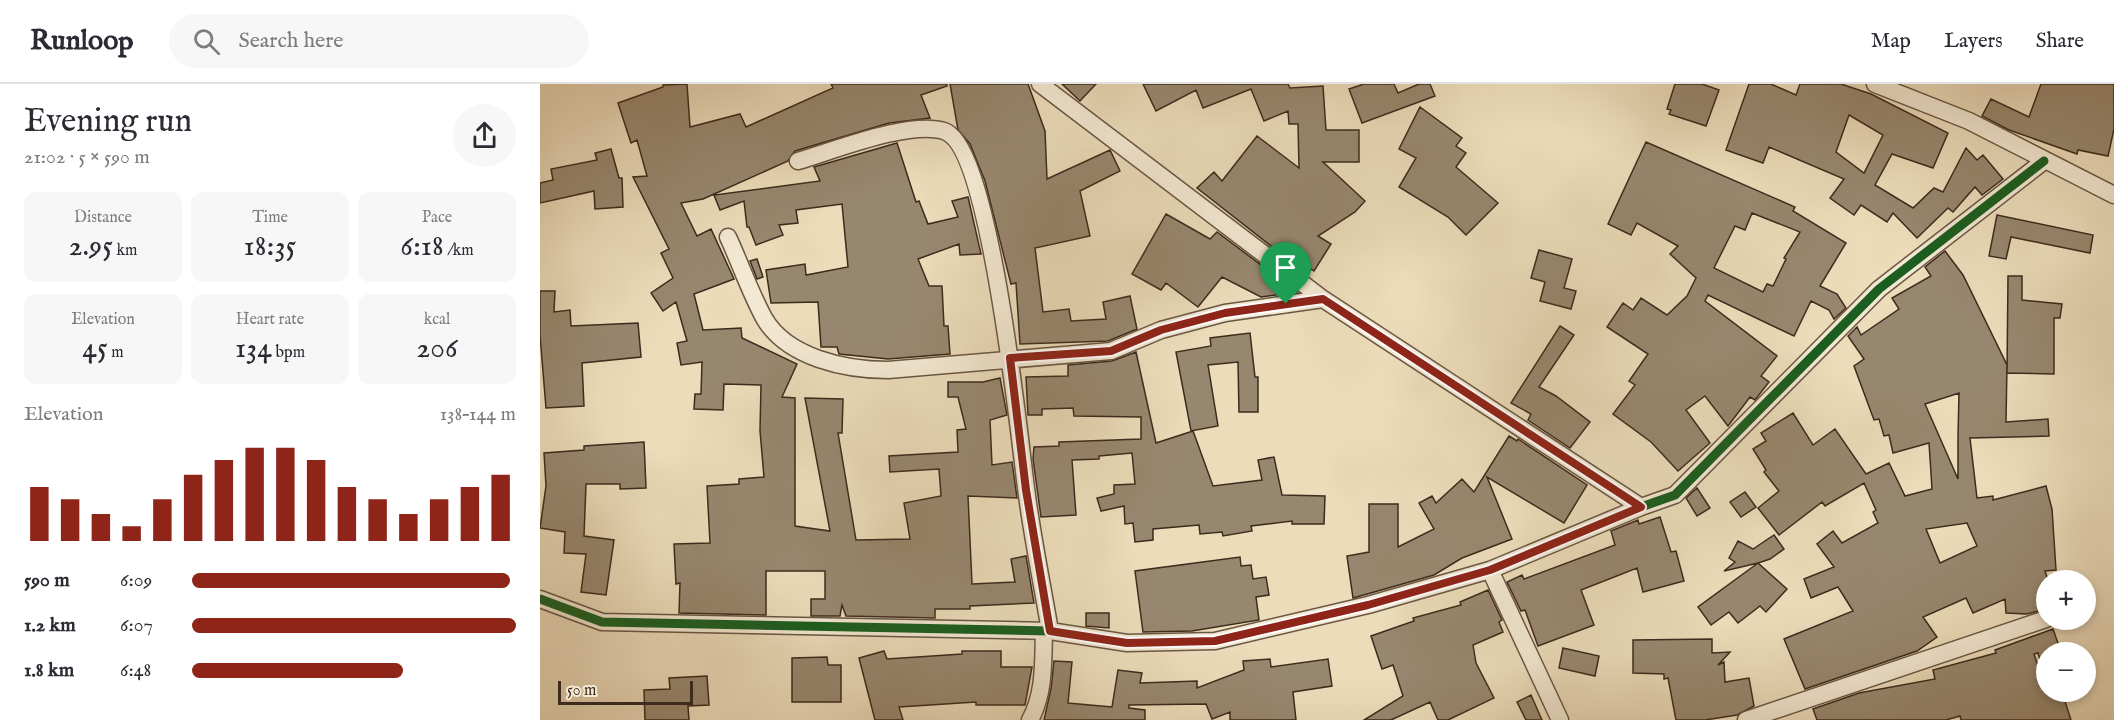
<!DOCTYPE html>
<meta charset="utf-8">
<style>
:root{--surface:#fff;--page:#f7f7f7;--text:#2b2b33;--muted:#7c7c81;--line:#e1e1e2;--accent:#8f2418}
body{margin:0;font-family:"IM FELL English",serif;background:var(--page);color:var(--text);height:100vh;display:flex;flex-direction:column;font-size:22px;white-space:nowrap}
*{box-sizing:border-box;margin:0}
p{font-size:20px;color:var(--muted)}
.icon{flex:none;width:33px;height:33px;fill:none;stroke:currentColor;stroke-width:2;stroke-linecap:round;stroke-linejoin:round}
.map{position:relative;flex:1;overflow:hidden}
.details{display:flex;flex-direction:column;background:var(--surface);width:540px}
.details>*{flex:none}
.fabs{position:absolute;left:1496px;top:486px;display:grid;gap:12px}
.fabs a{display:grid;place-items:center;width:60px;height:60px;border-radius:50%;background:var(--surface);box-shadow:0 3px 9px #0003;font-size:30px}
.scale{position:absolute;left:18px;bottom:15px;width:135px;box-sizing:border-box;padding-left:6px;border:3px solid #3d2b1d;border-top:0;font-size:16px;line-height:21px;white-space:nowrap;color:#3d2b1d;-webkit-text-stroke:4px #f3e8d2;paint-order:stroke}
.pin{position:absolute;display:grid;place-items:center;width:51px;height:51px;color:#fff;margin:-62px -26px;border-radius:50% 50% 50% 0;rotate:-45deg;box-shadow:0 0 6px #0007}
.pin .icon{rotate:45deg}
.round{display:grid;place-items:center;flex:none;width:63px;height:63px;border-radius:32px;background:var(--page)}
.overview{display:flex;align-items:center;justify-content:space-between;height:102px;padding:0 24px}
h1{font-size:33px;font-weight:600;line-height:45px}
.stats{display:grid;grid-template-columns:repeat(3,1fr);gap:9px;height:102px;padding:6px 24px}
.stats div{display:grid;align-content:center;border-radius:12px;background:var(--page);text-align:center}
.stats b{font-size:30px;font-weight:600}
.stats small{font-size:16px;font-weight:400}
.stats p{font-size:16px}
.chart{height:168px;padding:12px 24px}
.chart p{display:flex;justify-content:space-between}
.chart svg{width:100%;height:108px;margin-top:6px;stroke:var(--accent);stroke-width:6}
ul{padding:0 24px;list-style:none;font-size:20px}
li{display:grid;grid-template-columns:96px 72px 1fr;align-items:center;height:45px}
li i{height:15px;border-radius:8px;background:var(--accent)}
header{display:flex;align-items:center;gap:36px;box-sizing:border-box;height:84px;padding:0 30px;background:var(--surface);border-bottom:2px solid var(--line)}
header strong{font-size:28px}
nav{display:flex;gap:33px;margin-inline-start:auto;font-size:21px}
.search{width:420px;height:54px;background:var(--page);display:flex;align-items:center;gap:15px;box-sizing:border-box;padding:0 21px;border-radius:33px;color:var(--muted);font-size:22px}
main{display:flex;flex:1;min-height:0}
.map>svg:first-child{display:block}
.building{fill:#98876f;stroke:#3d2b1d;stroke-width:1.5;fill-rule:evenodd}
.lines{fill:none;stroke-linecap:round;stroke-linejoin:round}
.street-casing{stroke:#695744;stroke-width:19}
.street{stroke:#f3e8d2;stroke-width:16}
.cycleway-casing{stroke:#f3e8d2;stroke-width:13}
.cycleway{stroke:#1b5e20;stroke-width:9}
.route-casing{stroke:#fff;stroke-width:12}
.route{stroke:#8f2418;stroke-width:8}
</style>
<header>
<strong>Runloop</strong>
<div class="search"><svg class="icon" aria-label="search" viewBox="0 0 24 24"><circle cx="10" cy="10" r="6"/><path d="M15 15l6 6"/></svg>Search here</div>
<nav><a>Map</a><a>Layers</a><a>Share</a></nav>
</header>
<main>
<section class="details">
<div class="overview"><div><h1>Evening run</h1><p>21:02 · 5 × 590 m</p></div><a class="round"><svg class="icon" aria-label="share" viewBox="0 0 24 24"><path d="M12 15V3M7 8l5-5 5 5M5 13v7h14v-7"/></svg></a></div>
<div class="stats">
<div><p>Distance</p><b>2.95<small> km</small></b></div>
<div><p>Time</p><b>18:35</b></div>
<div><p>Pace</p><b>6:18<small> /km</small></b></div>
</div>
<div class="stats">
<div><p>Elevation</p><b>45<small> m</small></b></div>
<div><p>Heart rate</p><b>134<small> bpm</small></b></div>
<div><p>kcal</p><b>206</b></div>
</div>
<div class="chart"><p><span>Elevation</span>138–144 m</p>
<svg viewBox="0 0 160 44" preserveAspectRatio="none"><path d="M5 44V22M15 44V27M25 44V33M35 44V38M45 44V27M55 44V17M65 44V11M75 44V6M85 44V6M95 44V11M105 44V22M115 44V27M125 44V33M135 44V27M145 44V22M155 44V17"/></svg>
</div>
<ul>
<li><b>590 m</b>6:09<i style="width:98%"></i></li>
<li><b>1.2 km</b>6:07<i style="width:100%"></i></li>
<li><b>1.8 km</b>6:48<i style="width:65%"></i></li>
</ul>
</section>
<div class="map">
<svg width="1574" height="636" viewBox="0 0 1574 636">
<rect width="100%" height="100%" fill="#ecdcba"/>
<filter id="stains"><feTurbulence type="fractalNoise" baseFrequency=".00333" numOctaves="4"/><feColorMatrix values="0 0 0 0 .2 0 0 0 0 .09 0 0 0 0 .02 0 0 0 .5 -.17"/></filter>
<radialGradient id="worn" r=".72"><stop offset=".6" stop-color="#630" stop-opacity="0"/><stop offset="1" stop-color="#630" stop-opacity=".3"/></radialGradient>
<path class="building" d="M147 0 150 43 200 30 206 43 293 4 291 0H407V2L381 11 390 34 349 39 255 67 248 77 163 115 141 119 157 152 171 145 194 195 154 210 163 246 201 244 202 254 257 280 242 313 255 314V442L290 447 265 314 303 315 302 349H298L316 456 370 455 364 419 401 412 399 385 350 388 349 372 418 368 417 346 426 345 418 313H408V298H443L460 294 467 331 450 336 452 381 472 378 477 414 428 412 432 500 475 498 471 475 486 472 494 519 430 522V525H395V534L306 532 302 521 300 532H271V515H285V487H226V531L139 529 140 499 136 500 134 460 170 459 167 402 199 400V395L224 393 220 347 221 301 184 300 183 326 154 325 155 310H161L162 278 141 281 137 259 147 257 136 218 123 227 111 209 133 194 121 169 129 165 93 93 107 92 97 56 91 59 78 19 123 3V1Z
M410 0H488L505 47 507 95 570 66 580 87 540 107 550 152 495 164 503 228 529 225 531 237 566 235 563 218 590 212 597 245 568 257 480 260 476 199 471 200 445 97 430 60 418 46Z
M522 0H556L540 17Z
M603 0H748L750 4 783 2 786 46H819V78H783L825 117 815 128 778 152 791 160 774 187 771 185 768 191 657 104 674 88 682 97 717 52 759 84 758 40H749L748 27 724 37 711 5 663 24 656 6 616 27Z
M824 0H854L858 9 879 0H890L895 12 822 39 809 5Z
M1135 0H1162L1179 6 1166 42 1129 30 1131 26 1127 25Z
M1209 0H1231L1256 11 1260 0H1301L1331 10 1408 49 1393 84 1352 70 1335 101 1373 124 1394 104 1403 108 1426 64 1437 76 1443 71 1463 95 1442 111 1435 103 1413 128 1408 124 1377 154 1353 129 1347 138 1321 121 1314 131 1290 114 1304 95 1229 63 1223 79 1186 66ZM1309 31 1343 51 1324 89 1296 68Z
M1501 0H1574V45L1568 72 1538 66 1537 70 1469 46 1442 32 1451 15 1489 33Z
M880 23 922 54 916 62 926 69 916 83 958 119 926 151 908 133 859 103 876 74 859 65Z
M1106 58 1255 123 1253 127 1306 159 1280 202 1297 210 1306 224 1294 235 1289 226 1271 217 1254 252 1168 211 1165 217 1237 272 1221 292 1229 298 1215 316 1210 313 1188 342 1165 312 1146 326 1170 359 1138 387 1111 358 1073 330 1095 301 1089 297 1108 270 1067 243 1083 219 1093 226 1101 214 1127 231 1147 212 1156 194 1130 170 1138 162 1097 139 1091 151 1068 140ZM1212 129 1260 148 1244 174 1246 175 1233 202 1227 200 1223 208 1174 184 1195 142 1205 146Z
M357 59 376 118 379 117 388 140 418 133 412 117 428 113 441 170 420 171 419 160 378 175 389 202H402L404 242H408L410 270 348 275 299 270 297 263H281L278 218 231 219 226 186 265 180 266 191 308 183 302 120 256 126 258 139 239 141 243 151 216 161 209 143H207L204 117 180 126 174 111 280 97 274 83Z
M71 65 79 94H82L83 123 55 125 54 107 0 119V99L13 96 11 85 57 76 55 69Z
M626 130 670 155 677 148 757 208 721 213 682 193 658 223 626 199 621 206 592 190Z
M1457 131 1553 151 1550 169 1471 153 1466 175 1449 172Z
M999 166 1032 175 1024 204 1036 207 1031 225 1000 217 1005 198 991 194Z
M1405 167 1423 191 1467 281 1466 338 1508 335 1509 352 1430 354 1437 414 1453 412V416L1506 402 1512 425 1516 486 1505 487 1508 496H1506V525L1487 530 1466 529 1465 515 1433 529 1426 514 1383 533 1397 553 1377 567 1265 605 1244 555 1313 527 1298 503 1271 514 1264 495 1294 483 1277 460 1293 447 1302 459 1338 439 1333 428 1336 426 1324 399 1285 422 1282 418 1239 451 1218 424 1239 407 1224 388 1226 386 1213 365 1226 357 1221 349 1253 329 1273 361 1295 345 1326 390 1349 379 1365 412 1392 405 1389 359 1353 369 1349 351 1344 352 1339 335 1334 336 1314 282 1324 275 1308 252 1317 243 1321 251 1359 225 1352 214 1391 192 1385 183ZM1419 309 1418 353V395L1385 320ZM1427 439 1437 462 1400 479 1386 445Z
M217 175 223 193 217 195 210 177Z
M1468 192H1482V216L1522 220 1520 234H1514V290L1467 289Z
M0 207H15L14 228 30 226 31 242 98 239 101 273 42 279 44 322 6 324 0 251Z
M1020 242 1034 251 999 303 1016 312 1050 338 1030 364 988 336 991 330 971 319Z
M710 249 715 293H718V328H699L698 278 668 281 678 342 651 347 636 268 671 262 670 254Z
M596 268 616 359 653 347 673 402 722 396 718 376 734 373 742 411 785 412 784 440H752V437L711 442 712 447 683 452 682 448 660 450 659 441 613 445V456L595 458 593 439 585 440 584 422 561 427 557 414 574 410V401L595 400 592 369 559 372V375L532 376 536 431 501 433 493 375 494 363 519 362V358L601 355V333L534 332 533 324 502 325V331H488L486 293 528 292V281L572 277Z
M969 352 977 357 978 355 1047 401 1024 439 947 393 972 455 922 474 894 491 813 514 807 472 829 468V420H858V463L894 445 879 419 892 412 896 419 922 395 934 408Z
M104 358 106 404 80 405V400H46L44 452 74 456 66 511 41 508 46 470 24 469 25 448 0 444 6 402 4 369 44 366V362Z
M1157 404 1170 424 1157 432 1146 414Z
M1205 408 1216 423 1201 433 1190 418Z
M1120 433 1131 468 1136 467 1144 497 1103 508 1097 484 1041 506 1054 541 998 562 985 526 981 527 967 498 982 491 984 495 1075 461 1071 447 1098 436 1099 440Z
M1234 451 1244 465 1230 475 1218 479 1247 505 1226 528 1220 522 1198 539 1189 528 1171 541 1158 523 1218 479 1184 487 1195 478 1189 474 1198 457 1213 465Z
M700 473 701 482 711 481 713 495 726 493 729 511 716 513 719 536 652 547 603 548 595 487Z
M948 506 962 536 959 538 963 548 933 561 936 579 954 614 908 636H898L890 618 851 636H824L863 612 853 581 842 585 831 552 874 537 873 534 921 521 920 518Z
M546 529H569V544L546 542Z
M1513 545 1519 562 1506 566V582L1502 583 1498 569 1494 570 1504 599 1506 598V608H1522L1531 636H1421L1420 632 1406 636H1277L1273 625 1319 609 1395 595 1393 586 1456 569 1455 566Z
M1172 555V569L1190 568 1178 581 1184 578 1185 598 1209 594 1214 622 1197 631 1165 636H1136L1128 594 1124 595V590L1093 589V556Z
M1023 564 1059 572 1055 592 1019 584Z
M344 567 347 575 422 570V567H461V583H492L485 621H436V618L359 623 363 636H335L319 574Z
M287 573 288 581H301V618H252V574Z
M730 575 731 583 788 575 792 602 753 608 756 636H690V628L672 635 666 620 589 621V624L605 626V636H504L511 605 514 577 532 578 528 619 572 623 578 586 602 589 600 599 657 597V604L704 586 703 577Z
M167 592 169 621 148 622 149 636H105L104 606 130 605 129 594Z
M991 611 1002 636H986L977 618Z"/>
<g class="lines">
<g class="street-casing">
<path id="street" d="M500 0 783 215 1101 423
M1335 0 1429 37 1574 111
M258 77C293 67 369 36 404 47 450 61 479 350 486 404 492 452 502 499 510 547
M188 153C200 179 210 208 224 234 247 274 306 286 348 286L571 267 621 246 685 229 783 215
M950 486 1020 636
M0 515 62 538 510 547 587 559 675 557 828 521 950 486 1101 423 1135 411 1339 205 1504 77
M490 636C505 609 503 577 504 547
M1206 636 1506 535"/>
</g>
<use href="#street" class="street"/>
<g class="cycleway-casing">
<path id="cycleway" d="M0 515 62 538 510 547 587 559 675 557 828 521 950 486 1101 423 1135 411 1339 205 1504 77"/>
</g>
<use href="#cycleway" class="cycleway"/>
</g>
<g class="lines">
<g class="route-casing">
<path id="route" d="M783 215 1101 423 950 486 828 521 675 557 587 559 510 547 486 406 470 274 571 267 621 246 685 229Z"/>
</g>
<use href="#route" class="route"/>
</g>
<rect width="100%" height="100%" filter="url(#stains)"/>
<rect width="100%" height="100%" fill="url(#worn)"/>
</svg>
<div class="fabs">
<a>+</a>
<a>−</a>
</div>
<div class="scale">50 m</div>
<div class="pin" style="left:746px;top:220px;background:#1e9e55"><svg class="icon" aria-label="arrive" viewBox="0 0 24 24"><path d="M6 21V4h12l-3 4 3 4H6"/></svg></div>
</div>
</main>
